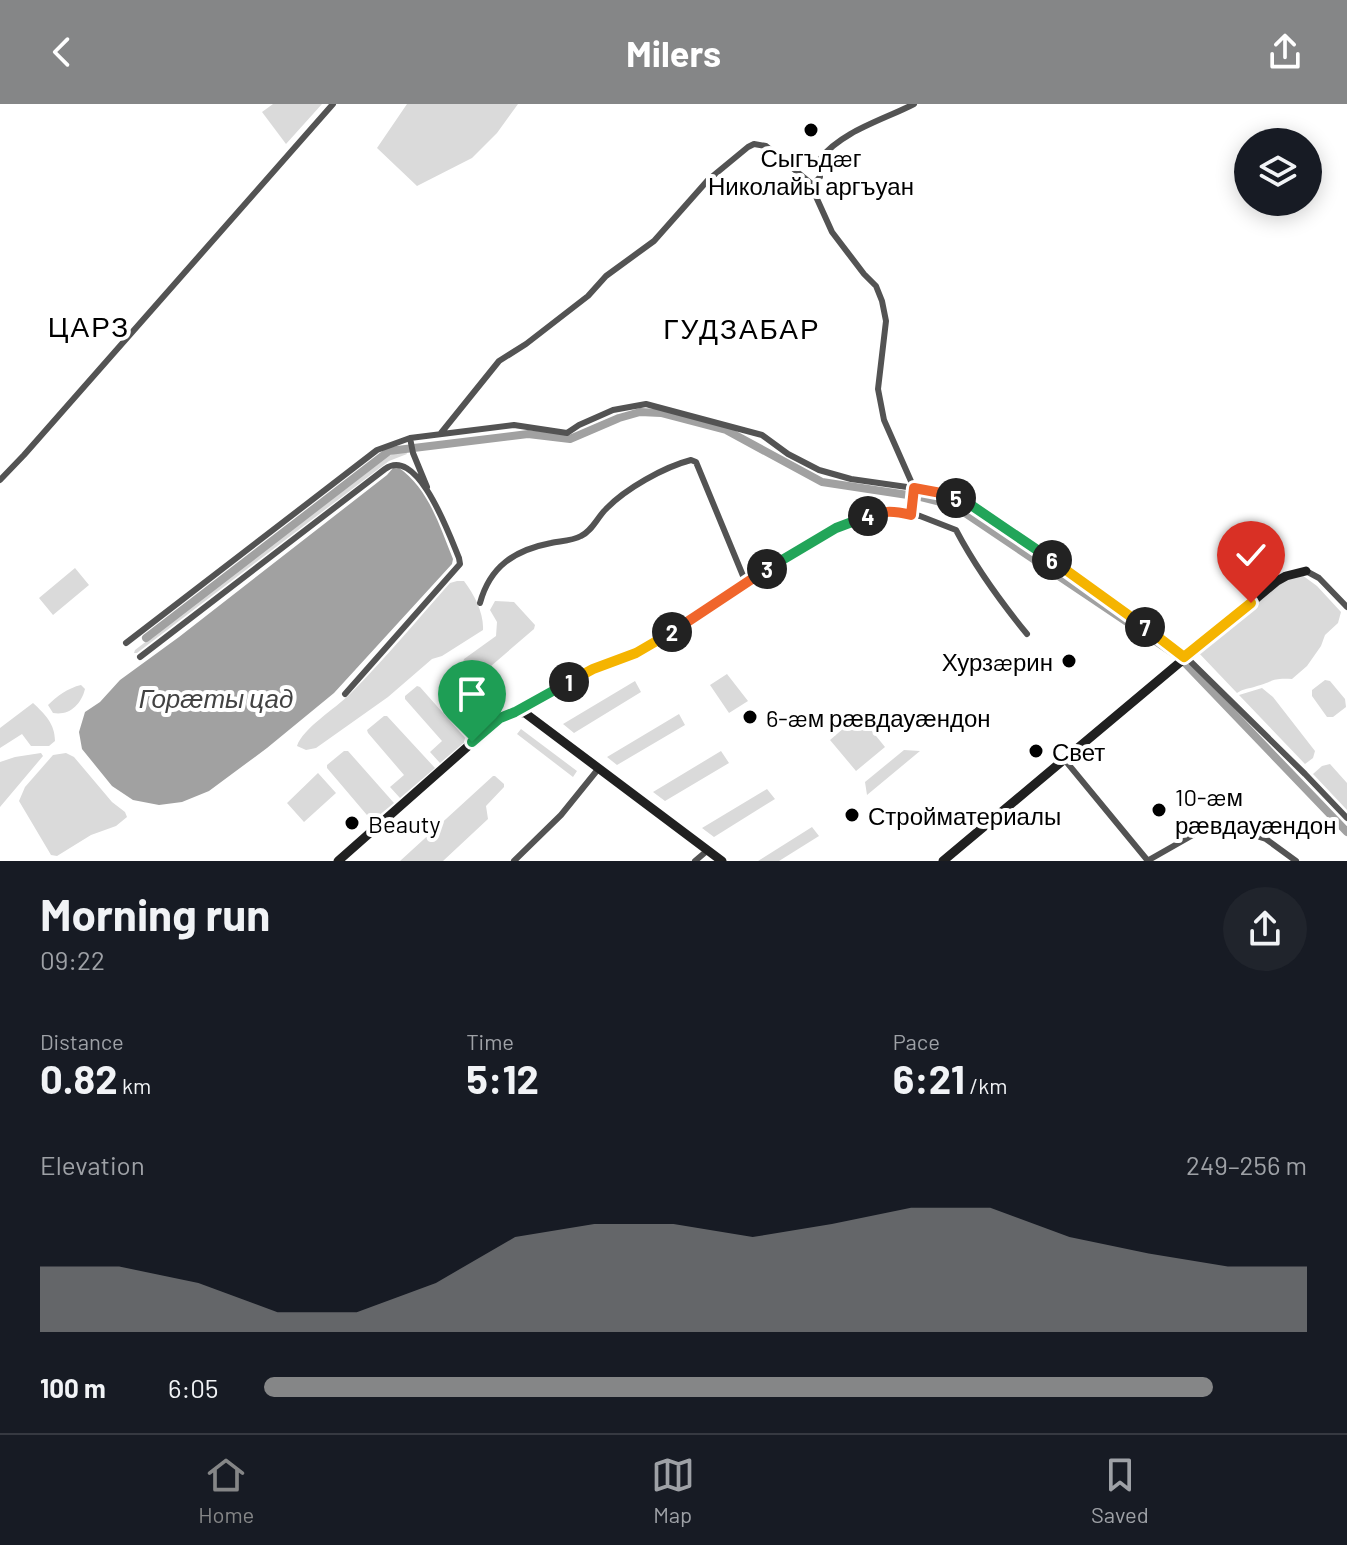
<!DOCTYPE html>
<meta charset="utf-8">
<style>
:root{--surface:#171b24;--page:#20242c;--text:#f1f3f6;--muted:#9ea1a6;--line:#363941;--accent:#858687}
body{margin:0;font-family:Barlow,sans-serif;background:var(--page);color:var(--text);height:100vh;display:flex;flex-direction:column;font-size:30px;white-space:nowrap}
*{box-sizing:border-box;margin:0}
p{font-size:26px;color:var(--muted)}
.icon{flex:none;width:44px;height:44px;fill:none;stroke:currentColor;stroke-width:2;stroke-linecap:round;stroke-linejoin:round}
.map{position:relative;height:757px;overflow:hidden}
.details{display:flex;flex-direction:column;background:var(--surface);flex:1}
.details>*{flex:none}
.fabs{position:absolute;left:1234px;top:24px;display:grid;gap:16px}
.fabs a{display:grid;place-items:center;width:88px;height:88px;border-radius:50%;background:var(--surface);box-shadow:0 4px 20px #0003;font-size:40px}
.pin{position:absolute;display:grid;place-items:center;width:68px;height:68px;color:#fff;margin:-82px -34px;border-radius:50% 50% 50% 0;rotate:-45deg;box-shadow:0 0 8px #0007}
.pin .icon{rotate:45deg}
.km{position:absolute;width:40px;height:40px;margin:-20px;border-radius:50%;background:#222;color:#fff;font-size:22px;line-height:40px;text-align:center}
.round{display:grid;place-items:center;flex:none;width:84px;height:84px;border-radius:42px;background:var(--page)}
.headline{display:flex;align-items:center;justify-content:space-between;height:136px;padding:0 40px}
h1{font-size:44px;font-weight:700;line-height:60px}
.figures{display:grid;grid-template-columns:repeat(3,1fr);gap:12px;height:136px;padding:8px 40px}
.figures div{display:grid;align-content:center}
.figures b{font-size:40px;font-weight:700}
.figures small{font-size:22px;font-weight:400}
.figures p{font-size:22px}
.chart{height:224px;padding:16px 40px}
.chart p{display:flex;justify-content:space-between}
.chart svg{width:100%;height:144px;margin-top:8px;fill:var(--accent);opacity:.7}
ul{padding:0 40px;list-style:none;font-size:26px}
li{display:grid;grid-template-columns:128px 96px 1fr;align-items:center;height:60px}
li i{height:20px;border-radius:10px;background:var(--accent)}
header{display:flex;justify-content:space-between;align-items:center;height:104px;padding:0 40px;background:var(--accent);color:#fff;font-size:36px;font-weight:700}
.tabs{display:flex;justify-content:space-around;align-items:center;height:112px;border-top:2px solid var(--line);background:var(--surface);font-size:22px;color:var(--muted)}
.tabs a{display:grid;justify-items:center;gap:4px}
.tabs .active{color:var(--accent)}
.map>svg:first-child{display:block}
.green{fill:#dadada}
.water{fill:#a1a1a1}
.lines{fill:none;stroke-linecap:round;stroke-linejoin:round}
.canal{stroke:#a1a1a1;stroke-width:8}
.street{stroke:#535353;stroke-width:6}
.secondary{stroke:#202020;stroke-width:9}
.split-1-casing{stroke:#fff;stroke-width:16}
.split-2-casing{stroke:#fff;stroke-width:16}
.split-3-casing{stroke:#fff;stroke-width:16}
.split-4-casing{stroke:#fff;stroke-width:16}
.split-5-casing{stroke:#fff;stroke-width:16}
.split-6-casing{stroke:#fff;stroke-width:16}
.split-7-casing{stroke:#fff;stroke-width:16}
.split-8-casing{stroke:#fff;stroke-width:16}
.split-1{stroke:#22a559;stroke-width:10}
.split-2{stroke:#f5b400;stroke-width:10}
.split-3{stroke:#f0652b;stroke-width:10}
.split-4{stroke:#22a559;stroke-width:10}
.split-5{stroke:#f0652b;stroke-width:10}
.split-6{stroke:#22a559;stroke-width:10}
.split-7{stroke:#f5b400;stroke-width:10}
.split-8{stroke:#f5b400;stroke-width:10}
.poi-dot{fill:#000;stroke:#fff;stroke-width:3}
.labels{text-anchor:middle;dominant-baseline:central;stroke-width:8;stroke-linejoin:round;paint-order:stroke}
.poi-label{font-size:24px;fill:#000;stroke:#fff;text-anchor:start}
.water-label{font-size:26px;font-style:italic;fill:#424242;stroke:#fff}
.quarter-label{font-size:28px;letter-spacing:2px;fill:#000;stroke:#fff}
</style>
<header><svg class="icon" aria-label="back" viewBox="0 0 24 24"><path d="M15 5l-7 7 7 7"/></svg>Milers<svg class="icon" aria-label="share" viewBox="0 0 24 24"><path d="M12 15V3M7 8l5-5 5 5M5 13v7h14v-7"/></svg></header>
<div class="map">
<svg width="1347" height="757" viewBox="0 0 1347 757">
<rect width="100%" height="100%" fill="#fff"/>
<path class="green" d="M273 0H322L286 40 262 8Z
M407 0H518L497 29 472 54 417 82 377 44Z
M406 348 407 350 389 357 137 549H134L135 546 389 352 395 349Z
M75 464 89 481 53 511 39 494Z
M1302 471 1317 482 1341 508 1338 519 1325 531 1321 542 1307 562 1292 575C1271 574 1275 577 1257 582 1249 585 1244 584 1237 589L1196 546 1275 474Z
M457 477H464C474 490 484 509 483 526L442 552 432 555 388 593 316 644 306 646 297 642C303 624 335 605 350 590 385 555 417 516 450 479Z
M495 497 514 498 535 521 534 525 477 574 463 558 464 555 496 532 497 518 490 506Z
M727 570 748 597 729 609 710 581Z
M1325 576 1330 577 1345 595 1346 603 1333 613H1327L1312 592V586Z
M635 577 641 588 574 629 563 620Z
M81 581 85 585C81 601 69 612 53 609L48 601C57 592 68 584 81 581Z
M417 582 420 583 467 636 440 659 430 648 442 637 405 595V592Z
M1262 584 1273 593 1315 647 1313 654 1305 660 1239 591Z
M33 599C45 610 55 620 55 637L49 642H31L22 630 0 644V624Z
M679 610 685 621 617 661 607 653Z
M859 611 885 643 856 667 830 636Z
M384 612H387L435 664 400 694 390 683 404 671 368 629 367 626Z
M521 625 577 667 573 673 517 630Z
M904 646 920 647 867 691 865 678Z
M344 647H348L394 699 372 717 327 664V661Z
M721 647 729 659 665 697 653 688Z
M41 649 43 652 0 703V658L15 653Z
M66 649 74 653 112 698 125 708 127 713 116 722 91 731 57 752 51 751 19 697 25 683 53 651Z
M1330 660 1347 679V706L1313 670 1322 662Z
M318 669 336 689 304 718 287 699Z
M493 672H495L504 680V683L486 702 488 715 443 757H400Z
M767 685 775 695 714 733 702 724Z
M812 723 819 732 779 757H758Z"/>
<path class="water" d="M398 363C429 385 439 421 453 455L452 460 334 589 267 644 209 687 182 698 159 701 133 696 112 682 82 645 79 628 85 608 100 598 120 576 179 533 387 371 393 364Z"/>
<g class="lines">
<path class="canal" d="M146 534 389 347 528 330 570 335 619 314 640 308 661 309 726 326 822 378 921 393 953 401 1176 551
M1184 558 1347 728"/>
<path class="street" d="M441 329 499 257 526 240 588 192 606 172 654 137 708 76 748 43 754 40 766 42 813 81
M410 334 413 349 427 383
M0 376 24 351 333 0
M914 384 884 316 878 285 886 217 882 197 876 182 864 170 832 128 813 86V81L820 73V55C842 27 883 16 914 0
M911 411 914 384 941 389 965 397 1034 443 1151 527 1191 558 1305 670 1347 714
M1306 467 1319 474 1347 503
M480 499C490 462 515 446 551 439 560 437 572 437 581 432 592 427 597 414 606 405 625 385 664 363 691 356L696 358 746 479
M126 539 377 346 410 334 514 321 567 329 579 321 613 306 646 300 762 331 788 350 819 366 851 375 914 384
M140 553 385 365C418 341 450 433 459 454L460 460 345 590
M515 608 586 568 636 549 699 512 739 483 836 424 881 407H897L920 412 956 426C976 464 1000 497 1027 530
M1064 655 1148 757
M514 757 561 711 599 664
M695 757 708 746
M1147 757 1214 719 1266 735 1296 757"/>
<path class="secondary" d="M338 757 500 614 515 608 525 609 722 757
M943 757 1277 477 1286 472 1306 467"/>
</g>
<g class="lines">
<g class="split-1-casing">
<path id="split-1" d="M472 638 500 614 515 608 569 578"/>
</g>
<g class="split-2-casing">
<path id="split-2" d="M569 578 593 565 636 549 672 528"/>
</g>
<g class="split-3-casing">
<path id="split-3" d="M672 528 767 465"/>
</g>
<g class="split-4-casing">
<path id="split-4" d="M767 465 836 424 868 412"/>
</g>
<g class="split-5-casing">
<path id="split-5" d="M868 412C884 406 895 407 911 411L914 384 941 389 956 394"/>
</g>
<g class="split-6-casing">
<path id="split-6" d="M956 394 965 397 1052 456"/>
</g>
<g class="split-7-casing">
<path id="split-7" d="M1052 456 1145 523"/>
</g>
<g class="split-8-casing">
<path id="split-8" d="M1145 523 1184 553 1251 499"/>
</g>
<use href="#split-1" class="split-1"/>
<use href="#split-2" class="split-2"/>
<use href="#split-3" class="split-3"/>
<use href="#split-4" class="split-4"/>
<use href="#split-5" class="split-5"/>
<use href="#split-6" class="split-6"/>
<use href="#split-7" class="split-7"/>
<use href="#split-8" class="split-8"/>
</g>
<g class="poi-dot">
<circle cx="811" cy="26" r="8"/>
<circle cx="1069" cy="557" r="8"/>
<circle cx="750" cy="613" r="8"/>
<circle cx="1036" cy="647" r="8"/>
<circle cx="1159" cy="706" r="8"/>
<circle cx="852" cy="711" r="8"/>
<circle cx="352" cy="719" r="8"/>
</g>
<g class="labels">
<g class="poi-label">
<text x="811" y="53" text-anchor="middle">Сыгъдæг<tspan x="811" dy="28">Николайы аргъуан</tspan></text>
<text x="1053" y="557" text-anchor="end">Хурзæрин</text>
<text x="766" y="613">6-æм рӕвдауӕндон</text>
<text x="1052" y="647">Свет</text>
<text x="1175" y="692">10-æм<tspan x="1175" dy="28">рӕвдауӕндон</tspan></text>
<text x="868" y="711">Стройматериалы</text>
<text x="368" y="719">Beauty</text>
</g>
<g class="water-label">
<text x="216" y="593">Горӕты цад</text>
</g>
<g class="quarter-label">
<text x="89" y="222">ЦАРЗ</text>
<text x="742" y="224">ГУДЗАБАР</text>
</g>
</g>
</svg>
<div class="fabs">
<a><svg class="icon" aria-label="layers" viewBox="0 0 24 24"><path d="M12 4l9 5-9 5-9-5zM3 14l9 5 9-5"/></svg></a>
</div>
<div class="pin" style="left:472px;top:638px;background:#1e9e55"><svg class="icon" aria-label="arrive" viewBox="0 0 24 24"><path d="M6 21V4h12l-3 4 3 4H6"/></svg></div>
<div class="pin" style="left:1251px;top:499px;background:#d93025"><svg class="icon" aria-label="check" viewBox="0 0 24 24"><path d="M5 12l5 5 9-10"/></svg></div>
<b class="km" style="left:569px;top:578px">1</b>
<b class="km" style="left:672px;top:528px">2</b>
<b class="km" style="left:767px;top:465px">3</b>
<b class="km" style="left:868px;top:412px">4</b>
<b class="km" style="left:956px;top:394px">5</b>
<b class="km" style="left:1052px;top:456px">6</b>
<b class="km" style="left:1145px;top:523px">7</b>
</div>
<section class="details">
<div class="headline"><div><h1>Morning run</h1><p>09:22</p></div><a class="round"><svg class="icon" aria-label="share" viewBox="0 0 24 24"><path d="M12 15V3M7 8l5-5 5 5M5 13v7h14v-7"/></svg></a></div>
<div class="figures">
<div><p>Distance</p><b>0.82<small> km</small></b></div>
<div><p>Time</p><b>5:12</b></div>
<div><p>Pace</p><b>6:21<small> /km</small></b></div>
</div>
<div class="chart"><p><span>Elevation</span>249–256 m</p>
<svg viewBox="0 0 160 44" preserveAspectRatio="none"><path d="M0 44V24L10 24L20 29L30 38L40 38L50 29L60 15L70 11L80 11L90 15L100 11L110 6L120 6L130 15L140 20L150 24L160 24V44z"/></svg>
</div>
<ul>
<li><b>100 m</b>6:05<i style="width:91%"></i></li>
</ul>
</section>
<nav class="tabs">
<a class="active"><svg class="icon" aria-label="home" viewBox="0 0 24 24"><path d="M3 11l9-7 9 7M6 9v11h12V9"/></svg>Home</a>
<a><svg class="icon" aria-label="map" viewBox="0 0 24 24"><path d="M3 6l6-2 6 2 6-2v14l-6 2-6-2-6 2zM9 4v14M15 6v14"/></svg>Map</a>
<a><svg class="icon" aria-label="saved" viewBox="0 0 24 24"><path d="M7 4h10v16l-5-4-5 4z"/></svg>Saved</a>
</nav>
